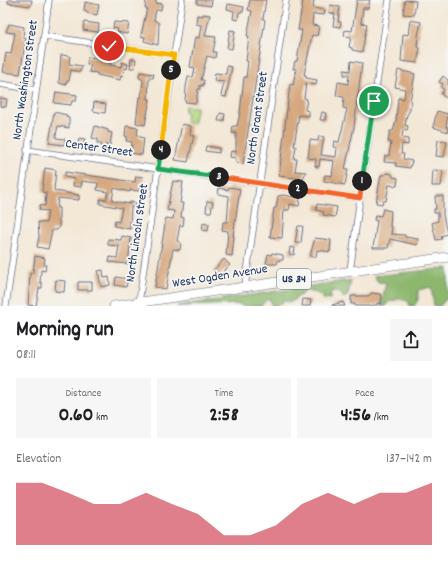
<!DOCTYPE html>
<meta charset="utf-8">
<style>
:root{--surface:#fff;--page:#f6f6f6;--text:#202124;--muted:#757577;--accent:#d1495b}
body{margin:0;font-family:Dekko,sans-serif;background:var(--page);color:var(--text);height:100vh;display:flex;flex-direction:column;font-size:15px;white-space:nowrap}
*{box-sizing:border-box;margin:0}
p{font-size:13px;color:var(--muted)}
.icon{flex:none;width:22px;height:22px;fill:none;stroke:currentColor;stroke-width:2;stroke-linecap:round;stroke-linejoin:round}
.map{position:relative;height:306px;overflow:hidden}
.panel{display:flex;flex-direction:column;background:var(--surface);flex:1}
.panel>*{flex:none}
.pin{position:absolute;display:grid;place-items:center;width:34px;height:34px;color:#fff;margin:-17px;border:2px solid #fff;border-radius:50%;box-shadow:0 1px 4px #0007}
.km{position:absolute;width:20px;height:20px;margin:-10px;border-radius:50%;background:#222;color:#fff;font-size:11px;line-height:20px;text-align:center}
.round{display:grid;place-items:center;flex:none;width:42px;height:42px;border-radius:0px;background:var(--page)}
.head{display:flex;align-items:center;justify-content:space-between;height:68px;padding:0 16px}
h1{font-size:22px;font-weight:700;line-height:30px}
.stats{display:grid;grid-template-columns:repeat(3,1fr);gap:6px;height:68px;padding:4px 16px}
.stats div{display:grid;align-content:center;border-radius:0px;background:var(--page);text-align:center}
.stats b{font-size:20px;font-weight:700}
.stats small{font-size:11px;font-weight:400}
.stats p{font-size:11px}
.chart{height:112px;padding:8px 16px}
.chart p{display:flex;justify-content:space-between}
.chart svg{width:100%;height:72px;margin-top:4px;fill:var(--accent);opacity:.7}
.map>svg:first-child{display:block}
.green{fill:#b3d67f;stroke:#67826e}
.forest{fill:#8eb76e;stroke:#547366}
.building{fill:#d6a87f}
.lines{fill:none;stroke-linecap:round;stroke-linejoin:round}
.minor-casing{stroke:#676f88;stroke-width:7}
.primary-casing{stroke:#676f88;stroke-width:10}
.minor{stroke:#fff;stroke-width:5.5}
.primary{stroke:#fff;stroke-width:9}
.split-1-casing{stroke:#fff;stroke-width:8}
.split-2-casing{stroke:#fff;stroke-width:8}
.split-3-casing{stroke:#fff;stroke-width:8}
.split-4-casing{stroke:#fff;stroke-width:8}
.split-5-casing{stroke:#fff;stroke-width:8}
.split-6-casing{stroke:#fff;stroke-width:8}
.split-1{stroke:#22a559;stroke-width:5}
.split-2{stroke:#f0652b;stroke-width:5}
.split-3{stroke:#f0652b;stroke-width:5}
.split-4{stroke:#22a559;stroke-width:5}
.split-5{stroke:#f5b400;stroke-width:5}
.split-6{stroke:#f5b400;stroke-width:5}
.labels{text-anchor:middle;dominant-baseline:central;stroke-width:3.5;stroke-linejoin:round;paint-order:stroke}
.shield{fill:#f6f6f2;stroke:#5d6b8a;stroke-width:1}
.shield-label{font-size:12px;font-weight:bold;fill:#1b2f5e}
.street-label{font-size:13px;fill:#1b2f5e;stroke:#f6f6f2}
</style>
<div class="map">
<svg width="448" height="306" viewBox="0 0 448 306">
<rect width="100%" height="100%" fill="#f6f6f2"/>
<filter id="ink" filterUnits="userSpaceOnUse"><feTurbulence type="fractalNoise" baseFrequency=".025" numOctaves="2"/><feDisplacementMap in="SourceGraphic" scale="8" xChannelSelector="R" yChannelSelector="G"/><feConvolveMatrix kernelMatrix="1 2 1 2 8 2 1 2 1" color-interpolation-filters="sRGB"/></filter>
<filter id="wash" filterUnits="userSpaceOnUse"><feTurbulence type="fractalNoise" baseFrequency=".012" numOctaves="4" result="noise"/><feDisplacementMap in="SourceGraphic" scale="16" xChannelSelector="R" yChannelSelector="G"/><feGaussianBlur stdDeviation="0.9" result="paint"/><feColorMatrix in="noise" values="0 0 0 0 0 0 0 0 0 0 0 0 0 0 0 0 0 1.4 0 .05"/><feComposite in="paint" operator="in"/></filter>
<g filter="url(#wash)">
<rect width="100%" height="100%" fill="#f3e7d5"/>
<path class="green" d="M185 106 197 107 193 124 185 122 187 113H184Z"/>
<path class="forest" d="M448 268V299H446L440 306H434L431 287 418 290V300L414 306H410L408 301 399 299 388 302 386 306H381L386 283 378 282 374 276Z
M351 280 348 295 344 298 340 293 331 291 330 299H323L317 293 306 291 291 302 284 301 277 306H272L270 299 266 300 261 306H242L240 304 177 306Z"/>
<g id="blocks">
<path class="building" d="M8 0H32L31 6 8 3Z
M146 0H156V3L162 4 161 10H156L154 20 159 23 158 45 144 41 145 37 141 36 147 8H145Z
M197 0H212L211 6 197 4Z
M250 0H266L263 19 265 20 243 164 236 163V158L230 157 231 151 236 152V133H232L233 126H237L240 113 244 77 246 78 248 61H246L249 36H247L252 11 248 10Z
M303 0H314L313 8 325 10 324 15 313 14 312 25 319 26 317 36 312 35 304 75H306V78L317 80 316 85 306 83 304 98 307 99 305 110 309 111V116L299 115 294 146H296L294 159H297L295 171 306 172 303 179 279 176 290 84 293 85 296 69H293L295 61H297L302 30H298Z
M357 0H370L368 8H363L361 23 367 24 362 52 352 50V48L349 47 351 37 344 36 345 30 352 31Z
M405 0 416 1 414 15 403 14Z
M85 2 99 5 97 15 87 13V11L84 10Z
M228 4 244 7 243 12H239L238 20 233 19 234 11 227 9Z
M330 5 340 7 338 22H341L340 27 333 26 335 14 329 13Z
M203 14 210 15 205 36 216 37 213 52H216L215 58 207 56 201 80H204L203 86 200 85V89H198L196 103 185 102 186 87 188 77H193L195 68 190 67 195 37 199 38 201 25 196 24 197 15 203 16Z
M410 20 421 22 418 36 417 47 420 48 417 63 401 61 403 34 408 35Z
M84 22 99 24 98 32 83 30Z
M114 22 129 23 127 34 117 32 118 29 113 28Z
M9 24 24 27 23 38H26L20 74 3 72 6 53 11 54 15 33 6 32Z
M230 30 235 31 232 49 227 48Z
M61 55 70 56 69 64 82 66 80 72 71 70 69 81H67L66 85 59 83Z
M88 57 111 60 110 65 121 67 122 62 128 64 127 69 124 68 123 76 121 75 120 80 97 75V73L89 72 91 65 87 64Z
M131 59H136L135 68H130Z
M351 61 362 63 354 127 345 169H348L345 185 324 181 325 175 332 176 334 161 320 159 319 167 315 166 316 159 308 158 310 140 318 141 319 136 324 137 321 155 336 157 337 148 333 147 334 141 339 142 347 109 343 108 344 97 336 96 338 82 348 84 349 75H344V70L350 71Z
M227 66 232 67 226 97 221 96 224 82 214 81 215 73 226 74Z
M398 70 415 74 410 101H411L410 110 407 115 405 125 408 126 407 131 403 130 402 138 408 139V145L402 144 401 154H404L403 159 412 161 410 168 396 166V163L384 162 385 156H389L391 142H388L390 131H393L396 121 398 98 404 99 405 89 395 87Z
M140 72 154 74 153 78H149L148 99H150L145 125 136 123 139 97 141 98 143 82 142 79 139 78Z
M443 76 448 80V99L441 94 444 90 441 87 443 84 439 82Z
M56 92 77 95 76 101H72L71 105 54 103Z
M0 98 7 99 6 107 0 106Z
M94 102 106 104 105 113 93 111Z
M437 111 448 114 446 127H448V132L433 127Z
M54 112 67 115 66 117 69 118V128L58 126 56 135V138L65 139 64 145 49 143Z
M322 112 326 113 325 120H320Z
M220 113 225 114 224 121H218Z
M182 124 191 126 190 135H194L188 162 175 160Z
M95 126 108 130V132L112 133 110 145 106 144V147L101 146V143H97L98 139 92 138Z
M126 126 138 128 137 136 144 138 142 155 131 153 132 142 126 141 127 136H125Z
M79 138 85 139 84 145 78 144Z
M438 140 447 141 444 157 436 156Z
M206 146 219 148V153L205 151Z
M45 168 56 170 54 190 55 191 79 195V200L58 198 57 208H59V227L57 230H52L48 249 37 247 39 237 38 222 46 223 48 211 39 210 40 205 45 206 46 193 42 192Z
M433 170 443 171 441 186H432Z
M65 172 135 182 136 176 143 177 139 191 130 190V192L114 188 112 201 130 204V202L136 203 135 208 131 207 130 229 114 226 115 221 119 222 122 208 100 204V199L106 200 108 192 97 190 98 183 82 181 81 187 73 186 74 179 65 177Z
M386 173 392 174 393 177 398 178 397 186 389 185 386 201H383L382 204 376 203 381 175H385Z
M173 181 183 182 180 203H183L181 217 184 218 183 226 180 225 177 241 181 243 180 250 173 249 166 289 155 287 166 218 173 219 174 211 167 210Z
M229 187 240 189 233 236H234L232 256 226 255 228 231 222 230 223 222H227L229 196 218 194 219 188 228 190Z
M283 195 300 198 299 206 290 204 289 210H284L282 238 270 237 274 208H276L278 196Z
M435 196H443V215L447 234 441 236 442 239 436 240 432 223 438 221V213H434V209H436Z
M207 201 213 202 211 212H206Z
M317 204 337 207 335 217 323 215 324 212 316 210Z
M383 209 391 211 390 227H392L391 234 405 235V237L418 239 417 245 390 239 388 248H373L377 221 374 220 375 215 381 216Z
M203 223 209 224 208 231 202 230Z
M298 226H303L301 243H295Z
M122 236 131 238 128 264 109 262 110 257 117 258 119 246 108 245V239L121 240Z
M315 238 331 240 330 252 317 250 316 257 310 256Z
M290 247 295 248 294 255 289 254Z
M272 253 283 255V260H278L277 264H266L268 254 271 255Z
M35 256 45 258 44 265H46L45 271 41 270 40 282 42 283V288H39L36 306 28 305 30 273H33Z
M224 259 230 265 219 276 213 271Z
M103 270 104 278 109 277 110 285 101 287 98 271Z
M116 277 128 279 126 287 115 285Z
M56 280 65 281 64 292 55 291Z
M78 282H92V290H78Z
M372 293 380 294 382 296 381 304 377 303V305H373L372 306H355V304H351V296H368Z
M303 299 311 300 310 306H302Z
M343 302 345 306H332V305Z"/>
</g>
</g>
<g filter="url(#ink)">
<use href="#blocks" fill-opacity="0" stroke="#676f88" stroke-width="1"/>
<g class="lines">
<g class="minor-casing">
<path id="minor" d="M44 36 174 55
M0 84 36 90
M27 150 360 198 389 0
M350 271 360 198
M245 286 286 0
M139 302 182 0
M6 306 49 0"/>
</g>
<g class="primary-casing">
<path id="primary" d="M114 306 448 257"/>
</g>
<use href="#minor" class="minor"/>
<use href="#primary" class="primary"/>
</g>
</g>
<g class="lines" filter="url(#ink)">
<g class="split-1-casing">
<path id="split-1" d="M362 181 374 101"/>
</g>
<g class="split-2-casing">
<path id="split-2" d="M298 189 360 198 362 181"/>
</g>
<g class="split-3-casing">
<path id="split-3" d="M219 177 298 189"/>
</g>
<g class="split-4-casing">
<path id="split-4" d="M161 150 158 169 219 177"/>
</g>
<g class="split-5-casing">
<path id="split-5" d="M161 150 171 70"/>
</g>
<g class="split-6-casing">
<path id="split-6" d="M109 46 174 55 171 70"/>
</g>
<use href="#split-1" class="split-1"/>
<use href="#split-2" class="split-2"/>
<use href="#split-3" class="split-3"/>
<use href="#split-4" class="split-4"/>
<use href="#split-5" class="split-5"/>
<use href="#split-6" class="split-6"/>
</g>
<g class="labels">
<rect class="shield" x="277" y="269" width="34" height="20" rx="3"/>
<g class="shield-label">
<text x="294" y="279">US 34</text>
</g>
<g class="street-label">
<text transform="translate(26 80) rotate(-82)">North Washington Street</text>
<text transform="translate(258 118) rotate(-82)">North Grant Street</text>
<text transform="translate(99 149) rotate(8)">Center Street</text>
<text transform="translate(138 233) rotate(-82)">North Lincoln Street</text>
<text transform="translate(220 277) rotate(-9)">West Ogden Avenue</text>
</g>
</g>
</svg>
<div class="pin" style="left:374px;top:101px;background:#1e9e55"><svg class="icon" aria-label="arrive" viewBox="0 0 24 24"><path d="M6 21V4h12l-3 4 3 4H6"/></svg></div>
<div class="pin" style="left:109px;top:46px;background:#d93025"><svg class="icon" aria-label="check" viewBox="0 0 24 24"><path d="M5 12l5 5 9-10"/></svg></div>
<b class="km" style="left:362px;top:181px">1</b>
<b class="km" style="left:298px;top:189px">2</b>
<b class="km" style="left:219px;top:177px">3</b>
<b class="km" style="left:161px;top:150px">4</b>
<b class="km" style="left:171px;top:70px">5</b>
</div>
<section class="panel">
<div class="head"><div><h1>Morning run</h1><p>08:11</p></div><a class="round"><svg class="icon" aria-label="share" viewBox="0 0 24 24"><path d="M12 15V3M7 8l5-5 5 5M5 13v7h14v-7"/></svg></a></div>
<div class="stats">
<div><p>Distance</p><b>0.60<small> km</small></b></div>
<div><p>Time</p><b>2:58</b></div>
<div><p>Pace</p><b>4:56<small> /km</small></b></div>
</div>
<div class="chart"><p><span>Elevation</span>137–142 m</p>
<svg viewBox="0 0 160 44" preserveAspectRatio="none"><path d="M0 44V6L10 6L20 12L30 19L40 19L50 12L60 19L70 25L80 38L90 38L100 32L110 19L120 12L130 19L140 12L150 12L160 6V44z"/></svg>
</div>
</section>
